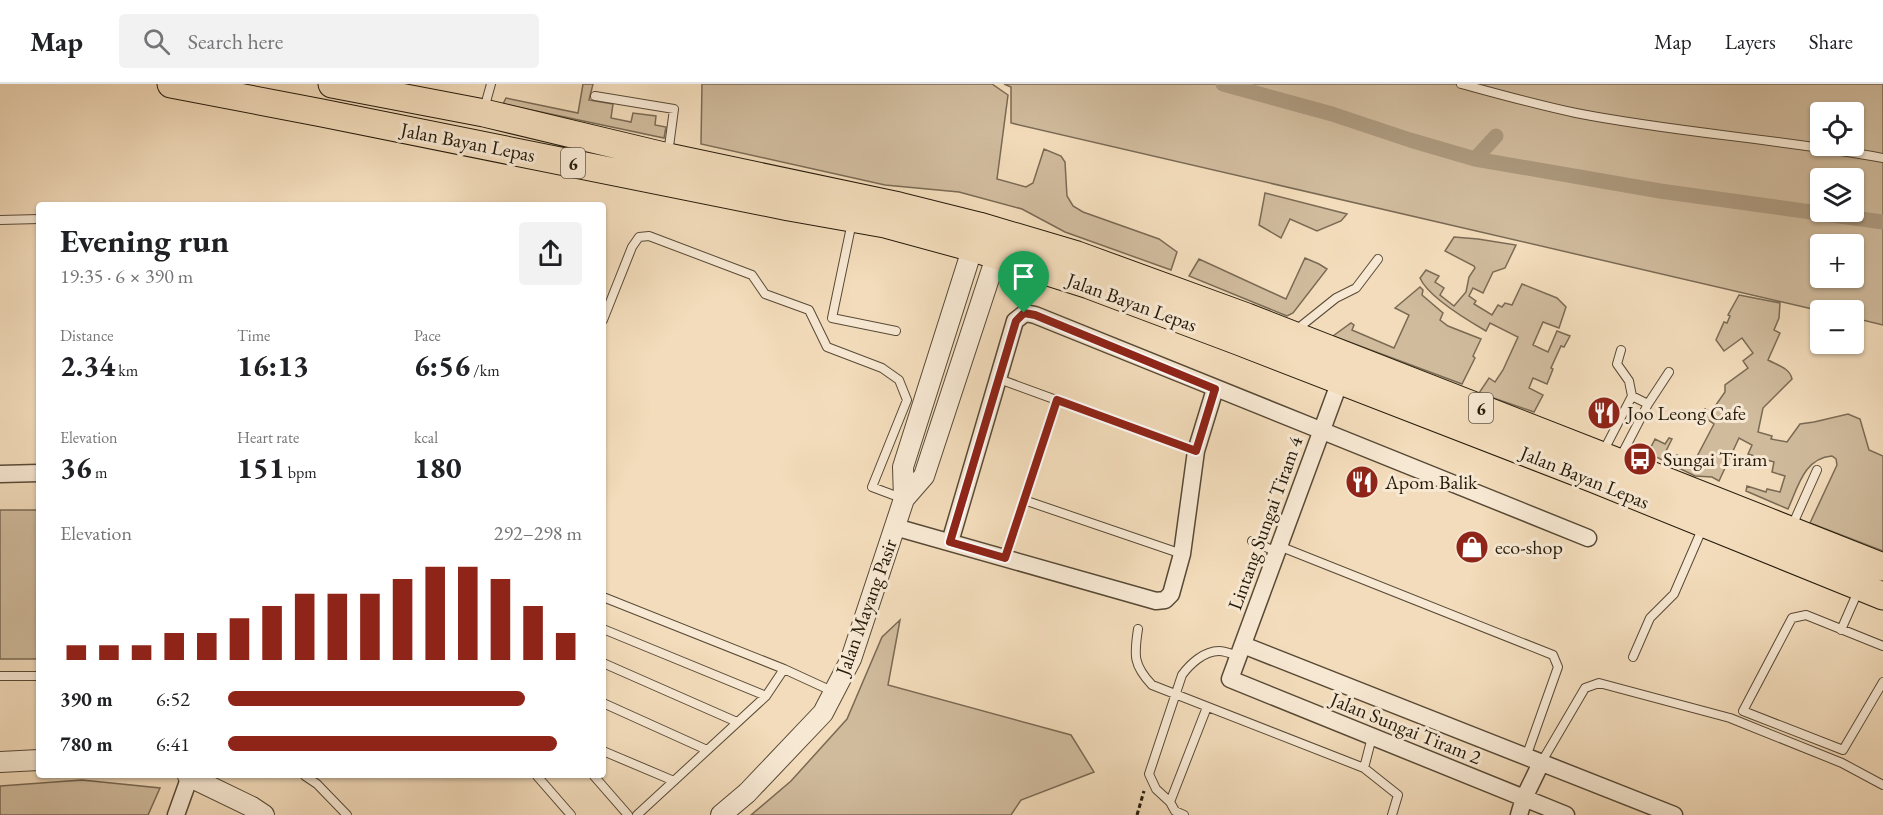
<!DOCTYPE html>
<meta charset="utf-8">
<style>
:root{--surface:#fff;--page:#f2f2f2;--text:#202124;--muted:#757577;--line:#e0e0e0;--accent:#8f2418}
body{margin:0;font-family:"EB Garamond",serif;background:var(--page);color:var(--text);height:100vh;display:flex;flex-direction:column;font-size:22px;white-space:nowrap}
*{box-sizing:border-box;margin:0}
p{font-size:20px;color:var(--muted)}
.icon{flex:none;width:33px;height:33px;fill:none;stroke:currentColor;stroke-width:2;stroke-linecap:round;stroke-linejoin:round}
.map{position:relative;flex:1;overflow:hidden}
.panel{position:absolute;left:36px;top:118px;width:570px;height:576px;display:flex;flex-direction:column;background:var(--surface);border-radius:6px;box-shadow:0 2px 4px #0004}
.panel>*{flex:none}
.fabs{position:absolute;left:1810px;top:18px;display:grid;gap:12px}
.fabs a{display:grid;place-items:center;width:54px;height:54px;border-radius:6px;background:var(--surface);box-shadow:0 2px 4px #0004;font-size:30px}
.pin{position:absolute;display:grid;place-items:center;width:51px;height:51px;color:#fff;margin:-62px -26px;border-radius:50% 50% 50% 0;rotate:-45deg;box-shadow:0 0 6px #0007}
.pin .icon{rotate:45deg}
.round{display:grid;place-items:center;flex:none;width:63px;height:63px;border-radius:6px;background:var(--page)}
.overview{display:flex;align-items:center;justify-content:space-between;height:102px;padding:0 24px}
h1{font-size:33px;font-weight:700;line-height:45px}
.stats{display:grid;grid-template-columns:repeat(3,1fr);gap:9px;height:102px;padding:6px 24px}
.stats div{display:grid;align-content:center}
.stats b{font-size:30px;font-weight:700}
.stats small{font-size:16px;font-weight:400}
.stats p{font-size:16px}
.chart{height:168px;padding:12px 24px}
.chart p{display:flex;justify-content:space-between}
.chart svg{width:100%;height:108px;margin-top:6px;stroke:var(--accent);stroke-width:6}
ul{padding:0 24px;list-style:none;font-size:20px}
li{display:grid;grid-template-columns:96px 72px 1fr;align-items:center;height:45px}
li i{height:15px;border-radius:8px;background:var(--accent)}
header{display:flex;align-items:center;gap:36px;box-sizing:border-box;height:84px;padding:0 30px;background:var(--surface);border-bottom:2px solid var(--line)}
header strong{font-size:28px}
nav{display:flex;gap:33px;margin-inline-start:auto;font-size:21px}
.search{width:420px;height:54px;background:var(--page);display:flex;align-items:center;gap:15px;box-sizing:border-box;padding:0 21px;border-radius:6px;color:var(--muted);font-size:22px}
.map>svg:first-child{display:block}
.green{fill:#d0bb9d;stroke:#7a6a54;stroke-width:1.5;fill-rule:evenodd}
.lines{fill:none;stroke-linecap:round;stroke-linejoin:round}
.canal{stroke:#ad9a7f;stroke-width:15}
.service-casing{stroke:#584a36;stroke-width:10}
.minor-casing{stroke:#584a36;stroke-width:19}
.tertiary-casing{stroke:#584a36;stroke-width:22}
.trunk-casing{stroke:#251a0a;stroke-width:29}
.path{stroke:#251a0a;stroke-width:3;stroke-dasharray:4.5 3;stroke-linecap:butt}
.service{stroke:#f7e8d3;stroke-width:8}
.minor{stroke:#f7e8d3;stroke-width:16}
.tertiary{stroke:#f7e8d3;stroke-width:20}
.trunk{stroke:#f3dcbb;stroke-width:27}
.route-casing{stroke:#fff;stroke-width:12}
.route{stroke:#8f2418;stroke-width:8}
.labels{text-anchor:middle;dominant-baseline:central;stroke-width:6;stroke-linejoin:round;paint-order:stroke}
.shield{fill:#f7e8d3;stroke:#645846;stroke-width:1.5}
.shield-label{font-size:18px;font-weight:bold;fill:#251a0a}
.street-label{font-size:20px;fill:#251a0a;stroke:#f7e8d3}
.poi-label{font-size:20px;fill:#251a0a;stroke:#f7e8d3;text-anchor:start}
</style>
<header>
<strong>Map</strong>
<div class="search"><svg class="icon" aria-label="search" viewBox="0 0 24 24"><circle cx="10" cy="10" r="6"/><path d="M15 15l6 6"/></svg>Search here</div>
<nav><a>Map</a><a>Layers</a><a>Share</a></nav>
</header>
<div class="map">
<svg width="1883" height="731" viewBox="0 0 1883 731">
<rect width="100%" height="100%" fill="#f3dcbb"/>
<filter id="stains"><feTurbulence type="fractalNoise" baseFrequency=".00333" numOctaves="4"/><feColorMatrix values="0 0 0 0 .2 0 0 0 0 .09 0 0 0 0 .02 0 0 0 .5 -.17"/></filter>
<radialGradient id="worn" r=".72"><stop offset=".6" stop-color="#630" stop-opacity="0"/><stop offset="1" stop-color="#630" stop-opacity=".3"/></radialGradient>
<path class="green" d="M583 0H593L589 16 613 20 611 34 631 38 633 29 656 32 655 41 666 43 664 54 503 20 506 14 578 29Z
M702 0H992L1008 11 997 95 1026 103 1033 99 1044 65 1061 72 1065 78 1067 112 1073 122 1083 128 1159 155 1177 168 1171 186 1065 148 1022 125 959 108 885 101 701 60Z
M1004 0H1883V241L1854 234V226L1821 227 1011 39V3ZM1821 28H1854V62H1821ZM1821 94H1854V128H1821ZM1821 160H1854V194H1821Z
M1265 109 1347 130 1341 137 1317 147 1290 135 1281 154 1259 141Z
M1454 153 1478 155 1516 161 1505 184 1493 188 1483 209 1473 204 1469 212 1476 217 1474 220 1492 231 1498 221 1502 223 1505 219 1512 221 1522 200 1557 214 1566 223 1559 244 1543 238 1533 261 1548 268 1557 247 1570 252 1564 263 1561 262 1551 284 1553 285 1547 300 1533 294 1529 304 1543 311 1534 328 1479 309 1489 294 1495 298 1503 286 1518 253 1490 239 1486 247C1467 236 1428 213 1420 194L1426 186 1439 192 1435 198 1444 204 1440 211 1454 222 1466 208 1469 193 1475 184 1474 182 1445 167Z
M1305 174 1319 180 1327 185 1293 229 1287 232 1189 192 1199 175 1286 215Z
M1420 203 1423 206 1422 211 1443 229 1440 236 1448 242 1481 255 1473 272 1475 274 1462 300 1333 252 1351 239 1354 241 1352 246 1394 264 1409 231 1395 224Z
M1739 211 1780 219 1779 234 1774 246 1780 249 1768 276C1777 281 1790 284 1792 295L1763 324 1758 348 1772 352 1771 355 1787 358 1800 340 1814 338 1848 330 1860 335 1869 366 1883 372V467L1810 439 1837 381 1836 375 1832 372C1804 374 1798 403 1788 425L1746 407 1747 402 1766 408 1767 405 1780 408 1785 392 1772 388 1774 378 1748 370 1752 361 1739 354 1719 397 1712 393 1695 392 1648 369 1655 355 1665 360 1669 354 1672 355 1664 371 1674 376 1677 371 1693 380 1714 340 1701 331 1705 325 1711 328 1725 308V301L1748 284 1743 277 1753 269 1742 254 1724 267 1716 256 1724 238 1727 239 1730 232 1728 231Z
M0 426H39V575H0Z
M900 536 888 601 1071 651 1094 688 1021 716 1011 731H751L791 697 847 635 882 553Z
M82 696 160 704 148 731H0V702Z"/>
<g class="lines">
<path class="canal" d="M1223 0 1332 30 1410 56 1475 75 1660 107 1883 138
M1475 75 1496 52"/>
<g class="service-casing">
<path id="service" d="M1461 0C1499 10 1537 21 1576 29 1677 49 1781 55 1883 74
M595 12 674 25 668 70
M484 25 491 0
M0 136 39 135
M852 138 832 234 896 247
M603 236 632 163 639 153 649 152 752 191 765 210 809 226 827 263 882 284 899 296 907 316 872 403 904 415
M1296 246 1336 214 1356 204 1378 175
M999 295 1196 367
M1632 312 1648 320
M1603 368 1632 312 1629 297 1617 280 1621 266
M1620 374 1648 320 1669 288
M1024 416 1182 470
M1792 442 1817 386
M1252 457 1277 468
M1279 462 1553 571 1558 583 1526 673
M1005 474 1057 316
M603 513 784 585
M603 545 766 612
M1138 545C1134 571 1133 581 1152 601L1364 684 1398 711 1392 731
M1841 546 1859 505
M1883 562 1806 531 1792 534 1743 627 1843 666 1883 598
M1633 573 1650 534 1674 510 1703 443
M603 579 737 638
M0 592H39
M603 619 707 666
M603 667 674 697
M1541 679 1585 604 1599 599 1730 634 1842 679 1883 701
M1364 684 1372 653
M305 692 317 700 347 731
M537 692 571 731
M594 692 628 731
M1170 718 1156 705 1149 690 1182 591C1190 580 1204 567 1219 567 1225 567 1232 570 1238 572
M637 731 766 612 784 585 834 608
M1184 731 1175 727 1170 718 1207 623"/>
</g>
<g class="minor-casing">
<path id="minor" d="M1340 297 1230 595 1566 731
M0 390 39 389
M895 443 1156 517 1165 516 1171 510 1182 470 1196 367 1215 305
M950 458 1015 237 1025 229 1035 231C1219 306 1404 379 1588 454
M1243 561 1674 731
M176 731 190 692
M1519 731 1524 714 1541 679"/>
</g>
<g class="tertiary-casing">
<path id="tertiary" d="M904 415 924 392 1000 161
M0 678 39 676
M188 692 252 723 264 731
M721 731 747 709 823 629 851 575 904 415 903 383 976 153"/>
</g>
<g class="trunk-casing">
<path id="trunk" d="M171 0 322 29 789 123 885 140 973 164 1089 201 1238 257 1594 395 1883 512
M332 0 484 29 668 73 899 122 979 142 1077 171 1247 233 1618 378 1883 483"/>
</g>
<path class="path" d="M1137 731 1144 707"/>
<use href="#service" class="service"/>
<use href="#minor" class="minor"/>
<use href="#tertiary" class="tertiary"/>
<use href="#trunk" class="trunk"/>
</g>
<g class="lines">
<g class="route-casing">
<path id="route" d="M1024 229 1035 231 1215 305 1196 367 1057 316 1005 474 950 458 1016 237Z"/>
</g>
<use href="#route" class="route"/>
</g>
<defs>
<g id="restaurant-disc" transform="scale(1.725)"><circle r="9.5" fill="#8f2418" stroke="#f7e8d3"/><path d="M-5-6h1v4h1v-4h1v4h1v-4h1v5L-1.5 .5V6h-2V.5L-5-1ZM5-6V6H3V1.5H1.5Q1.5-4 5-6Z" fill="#fff"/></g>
<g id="bus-disc" transform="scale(1.725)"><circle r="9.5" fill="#8f2418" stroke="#f7e8d3"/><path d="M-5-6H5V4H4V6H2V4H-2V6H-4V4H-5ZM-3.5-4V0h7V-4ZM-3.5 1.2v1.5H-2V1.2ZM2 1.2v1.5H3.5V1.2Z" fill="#fff"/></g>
<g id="shop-disc" transform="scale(1.725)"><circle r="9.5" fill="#8f2418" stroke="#f7e8d3"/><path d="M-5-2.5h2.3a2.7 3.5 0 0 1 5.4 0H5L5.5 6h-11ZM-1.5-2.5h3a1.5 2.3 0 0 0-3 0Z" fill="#fff"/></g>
</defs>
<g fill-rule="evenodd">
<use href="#restaurant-disc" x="1604" y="329"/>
<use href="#bus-disc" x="1640" y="375"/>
<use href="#restaurant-disc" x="1362" y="398"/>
<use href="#shop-disc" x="1472" y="463"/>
</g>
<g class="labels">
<g class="shield">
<rect x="561" y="64" width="24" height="30" rx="4.5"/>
<rect x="1469" y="309" width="24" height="30" rx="4.5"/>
</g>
<g class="shield-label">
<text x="573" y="79">6</text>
<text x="1481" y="324">6</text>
</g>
<g class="street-label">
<text transform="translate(468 58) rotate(11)">Jalan Bayan Lepas</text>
<text transform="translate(1132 218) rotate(20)">Jalan Bayan Lepas</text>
<text transform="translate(1585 393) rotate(22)">Jalan Bayan Lepas</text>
<text transform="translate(1265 439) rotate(-70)">Lintang Sungai Tiram 4</text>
<text transform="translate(866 523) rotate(-70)">Jalan Mayang Pasir</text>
<text transform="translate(1406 644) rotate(22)">Jalan Sungai Tiram 2</text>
</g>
<g class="poi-label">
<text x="1627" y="329">Joo Leong Cafe</text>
<text x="1663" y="375">Sungai Tiram</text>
<text x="1385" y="398">Apom Balik</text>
<text x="1495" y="463">eco-shop</text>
</g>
</g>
<rect width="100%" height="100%" filter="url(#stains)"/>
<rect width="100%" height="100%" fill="url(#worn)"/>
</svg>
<div class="fabs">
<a><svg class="icon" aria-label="locate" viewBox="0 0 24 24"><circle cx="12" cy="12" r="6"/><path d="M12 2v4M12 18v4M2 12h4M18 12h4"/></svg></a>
<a><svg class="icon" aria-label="layers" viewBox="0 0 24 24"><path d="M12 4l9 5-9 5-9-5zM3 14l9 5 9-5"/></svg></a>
<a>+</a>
<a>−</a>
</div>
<div class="pin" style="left:1024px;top:229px;background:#1e9e55"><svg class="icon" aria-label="arrive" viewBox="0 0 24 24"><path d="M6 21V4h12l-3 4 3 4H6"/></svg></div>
<section class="panel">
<div class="overview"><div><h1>Evening run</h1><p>19:35 · 6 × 390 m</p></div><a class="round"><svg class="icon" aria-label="share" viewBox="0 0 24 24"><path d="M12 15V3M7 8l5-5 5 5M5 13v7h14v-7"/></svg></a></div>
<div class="stats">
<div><p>Distance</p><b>2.34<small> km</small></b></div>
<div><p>Time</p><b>16:13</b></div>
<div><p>Pace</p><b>6:56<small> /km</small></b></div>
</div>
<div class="stats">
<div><p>Elevation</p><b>36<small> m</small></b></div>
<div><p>Heart rate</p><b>151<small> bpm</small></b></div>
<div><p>kcal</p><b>180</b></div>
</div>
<div class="chart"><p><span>Elevation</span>292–298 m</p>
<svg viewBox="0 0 160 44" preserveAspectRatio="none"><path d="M5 44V38M15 44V38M25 44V38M35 44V33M45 44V33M55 44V27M65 44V22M75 44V17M85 44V17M95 44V17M105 44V11M115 44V6M125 44V6M135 44V11M145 44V22M155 44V33"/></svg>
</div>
<ul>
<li><b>390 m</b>6:52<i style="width:84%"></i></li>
<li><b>780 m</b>6:41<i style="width:93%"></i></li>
</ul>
</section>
</div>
